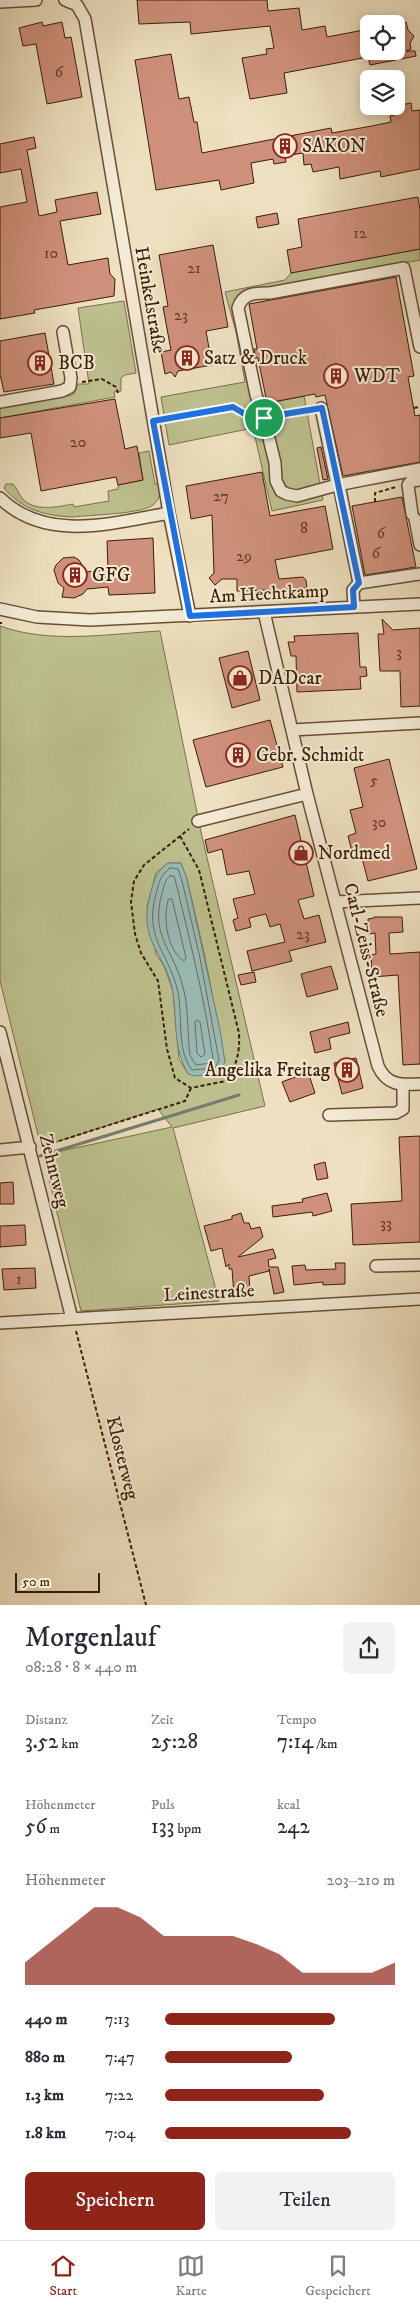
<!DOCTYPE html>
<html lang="de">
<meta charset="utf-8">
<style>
:root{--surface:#fff;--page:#f2f2f3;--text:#2b2b33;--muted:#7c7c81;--line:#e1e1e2;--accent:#8f2418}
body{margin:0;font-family:"IM FELL DW Pica",serif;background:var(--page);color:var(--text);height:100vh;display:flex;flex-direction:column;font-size:19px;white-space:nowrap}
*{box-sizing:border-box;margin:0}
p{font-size:16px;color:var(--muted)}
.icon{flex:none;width:28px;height:28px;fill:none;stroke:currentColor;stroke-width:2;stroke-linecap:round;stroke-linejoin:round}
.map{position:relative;height:1605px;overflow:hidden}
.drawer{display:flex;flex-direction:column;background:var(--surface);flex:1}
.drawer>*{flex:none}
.tools{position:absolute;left:360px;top:15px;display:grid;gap:10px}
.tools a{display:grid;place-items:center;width:45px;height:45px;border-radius:8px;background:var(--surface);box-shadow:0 2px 12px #0003;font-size:25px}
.scale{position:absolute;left:15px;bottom:12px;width:85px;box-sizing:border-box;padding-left:5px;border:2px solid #3a1e06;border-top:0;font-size:14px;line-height:18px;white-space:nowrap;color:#3a1e06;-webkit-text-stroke:4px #f4ebd6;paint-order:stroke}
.pin{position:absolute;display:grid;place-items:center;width:42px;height:42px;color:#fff;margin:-21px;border:2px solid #fff;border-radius:50%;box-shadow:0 1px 5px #0007}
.round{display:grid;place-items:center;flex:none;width:52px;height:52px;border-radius:8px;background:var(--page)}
.overview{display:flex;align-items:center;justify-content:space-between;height:85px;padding:0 25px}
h1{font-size:28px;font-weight:600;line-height:38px}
.figures{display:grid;grid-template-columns:repeat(3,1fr);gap:8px;height:85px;padding:5px 25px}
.figures div{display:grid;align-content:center}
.figures b{font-size:21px;font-weight:600}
.figures small{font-size:14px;font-weight:400}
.figures p{font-size:14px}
.chart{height:140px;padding:10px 25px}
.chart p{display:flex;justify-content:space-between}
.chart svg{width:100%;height:90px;margin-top:5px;fill:var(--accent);opacity:.7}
.action{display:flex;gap:10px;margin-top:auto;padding:10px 25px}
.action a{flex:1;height:58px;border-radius:8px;background:var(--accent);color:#fff;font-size:20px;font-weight:600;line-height:58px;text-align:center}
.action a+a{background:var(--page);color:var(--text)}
ul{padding:0 25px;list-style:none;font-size:16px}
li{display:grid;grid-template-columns:80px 60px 1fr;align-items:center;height:38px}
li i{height:12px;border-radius:6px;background:var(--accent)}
.tab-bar{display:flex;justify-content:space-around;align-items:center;height:70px;border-top:1px solid var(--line);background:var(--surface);font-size:14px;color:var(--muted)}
.tab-bar a{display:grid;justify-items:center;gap:2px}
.tab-bar .selected{color:var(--accent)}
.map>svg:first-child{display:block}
.green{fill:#bdc18f;stroke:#7c704a;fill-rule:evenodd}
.water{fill:#9abcb8;stroke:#747d71}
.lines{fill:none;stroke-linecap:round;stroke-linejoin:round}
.shore{stroke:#6a6d5f;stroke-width:1}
.stream{stroke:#747d71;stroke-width:3}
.building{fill:#d0917c;stroke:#3a1e06}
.minor-casing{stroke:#674e34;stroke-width:14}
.path{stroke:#3a1e06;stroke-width:2;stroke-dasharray:4 2.5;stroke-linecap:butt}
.minor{stroke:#f4ebd6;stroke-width:11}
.route-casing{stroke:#fff;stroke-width:10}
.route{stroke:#1a73e8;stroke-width:6}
.labels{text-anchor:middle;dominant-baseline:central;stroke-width:4;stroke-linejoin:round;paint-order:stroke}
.number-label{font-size:16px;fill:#603b24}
.poi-label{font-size:19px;fill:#3a1e06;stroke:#f4ebd6;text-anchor:start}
.street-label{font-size:19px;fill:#3a1e06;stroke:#f4ebd6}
</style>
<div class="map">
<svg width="420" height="1605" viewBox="0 0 420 1605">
<rect width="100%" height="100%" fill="#eee0c0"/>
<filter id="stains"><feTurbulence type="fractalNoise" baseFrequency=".004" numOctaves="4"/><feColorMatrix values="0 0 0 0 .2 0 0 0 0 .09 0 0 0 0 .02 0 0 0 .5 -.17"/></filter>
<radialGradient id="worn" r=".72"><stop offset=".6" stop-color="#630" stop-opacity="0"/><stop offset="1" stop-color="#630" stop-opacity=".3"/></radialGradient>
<path class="green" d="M420 249V260L261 289 237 299 255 406 304 396 323 500 272 511 253 428 169 445 161 397 245 382 236 332 225 292 285 280 291 273Z
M124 301 136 373 125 375 121 378V391L114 392 115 397 0 418V408L73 395 78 384H89L78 308Z
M149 451 155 484 160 483C161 491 160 499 153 505 142 514 89 515 73 517 46 516 22 510 4 488L6 484H13C17 488 18 493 22 498 33 512 57 507 73 504L74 507 109 501 108 491 118 489V485L143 480 139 453Z
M0 626C50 644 107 634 160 631L201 832 265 1106 173 1128 219 1301 81 1311 43 1155 172 1127 158 1109 41 1147 0 981ZM168 863H181L187 879 205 957 225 1062 188 1074 179 1059 173 991 164 966 156 954 147 907 156 873Z"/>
<path class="water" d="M168 863H181L187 879 220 1030 225 1062 219 1073 195 1076 188 1074C173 1048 177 1022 173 993 167 954 137 942 150 895 155 878 154 875 168 863Z"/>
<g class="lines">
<path class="shore" d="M170 868 178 869 182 881 200 958 219 1060 215 1068 192 1070C175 1048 184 1014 177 988 167 951 144 937 156 894 159 882 160 876 170 868Z
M170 876H174L176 883C190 941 205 1000 213 1059L211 1063 196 1065 190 1056C187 1033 189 1008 183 987 173 948 150 937 162 893 164 886 165 880 170 876Z
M172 899 186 958 184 961C167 950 163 919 168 900Z
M197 1020 200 1022 205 1054 201 1057 197 1053 195 1023Z"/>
<path class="stream" d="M40 1156 239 1095"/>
</g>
<path class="building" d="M137 0H267L268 11 299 8 302 30 325 26 327 37 369 29V51H396V24L406 22 408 30 414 36 410 43 411 49 406 51H415L416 56 370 65 368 57 284 73 287 93 250 99 242 58 267 54 266 49 274 48 270 26 191 34 190 22 139 24Z
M42 22 43 26 62 22 65 38 71 37 82 97 47 104 36 44 23 46 19 28Z
M171 54 179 99 189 97 194 122H197L202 153 331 128 332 133 372 126 391 122 390 116 402 113 400 105 411 103 412 111 420 110V169L381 177 380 171 340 179 339 167 313 172 311 164 304 165 303 153 285 156 286 162 274 164 273 159 251 163 254 183 221 190 219 180 156 190 135 60Z
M34 137 36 148 27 150 39 216 57 212 55 200 97 192 101 214 60 221 68 265 108 258 110 274 115 279 114 296 34 310 35 313 0 319V207L27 202 21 169 0 173V144Z
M418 197 420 210V249L291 273 287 250 302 247 298 219Z
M277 213 279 224 258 228 256 217Z
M213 245 228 327 206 331 212 365 178 371 175 377 171 372 165 374 161 352 171 350 163 307 168 306 159 255Z
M396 277 414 376 408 377 415 416 420 415V462L343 476 325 395 316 397 315 394 267 403 258 358H256L254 349H257L249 304Z
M45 333 54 384 4 392 0 374V341Z
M115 399 125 449 137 446 143 480 118 485 116 477 41 491 31 433 0 438V418Z
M321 447 328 479 323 480 317 448Z
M262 472 270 516 325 506 333 549 275 560 279 579 303 577 306 580 307 588 268 592V590L237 591V579H222L215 585 209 578 214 573 212 515 191 519 186 486Z
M402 497 416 567 365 575 352 506Z
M153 538 155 593 109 595 108 587 87 589 83 594 74 598 62 597 64 588 58 583 54 570 56 565 63 558 74 557 79 560 86 572 108 569 107 541Z
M382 619 393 630 420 628V706L401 707 400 671H380L378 634H384Z
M358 633 360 667H366L367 676 360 677 361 689 297 692 296 656H291L288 642H295L294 636Z
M248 651 260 700 232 708 219 658Z
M270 720 283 767 206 787 193 740Z
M389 759 417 869 368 881 362 858 354 860 348 836 356 833 350 810 363 807 354 768Z
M295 815 314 896 298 900 304 919 319 915 326 942 289 951 292 961 252 971 247 951 285 942 280 924 270 927 266 914 249 918 251 927 236 931 233 920 238 918 233 899 255 894 249 871 227 875 222 849 208 853 205 840Z
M374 917H402L403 932 389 933 390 954 420 952V1064L403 1065 398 975 372 977 371 955 376 954 375 933 369 934 368 919 374 918Z
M331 966 338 989 307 997 301 974Z
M254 972 256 982 241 985 238 975Z
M348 1022 350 1033 329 1038 331 1049 315 1053 310 1032Z
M356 1058 363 1088 342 1094 334 1063Z
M308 1072 315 1093 290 1102 282 1082Z
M420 1136V1242L353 1245 351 1204 402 1201 399 1137Z
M325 1162 328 1178 317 1180 314 1165Z
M13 1182 14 1204H0V1183Z
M327 1193 332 1211 313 1216 312 1212 273 1217 272 1206 303 1202 302 1199Z
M241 1213 244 1223H249L251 1229 260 1227 263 1237 238 1257 273 1249 276 1258 268 1260 269 1267H278L284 1292 274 1294 269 1269V1271L249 1276 250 1291H246V1295L234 1296 232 1269H229V1264L226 1267 222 1248 211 1251 204 1226 232 1219V1216Z
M25 1225 26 1245 0 1247V1226Z
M335 1263H345V1284L323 1285V1282L294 1285 292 1266 305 1265 306 1270 336 1269Z
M35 1268 36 1288 4 1290 2 1269Z"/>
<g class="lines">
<g class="minor-casing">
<path id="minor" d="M65 0 77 5 85 19 169 513 190 616
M0 2 36 0
M420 347 404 268 270 293C256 293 243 292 238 308L256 395 264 418 275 463 276 481 281 491 287 494 297 496 337 485 420 469
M0 402 62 391 70 387 71 378 63 332
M321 408 337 485
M339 485 359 583
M0 498C46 543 113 523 169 513
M412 514 408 485 411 481 420 480
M415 519 420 545
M354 607 353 590 359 583 420 574
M0 609 37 617 90 620 420 604
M264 612 307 794 378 1066C387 1086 401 1085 420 1084
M292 730 420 723
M198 821 307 794
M336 902 420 898
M0 1032 72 1319
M329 1115 396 1113 403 1109V1086
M0 1150 30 1147
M376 1266 420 1265
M0 1323 420 1299"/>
</g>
<path class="path" d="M82 382 102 379 116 387 118 393
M414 408 420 407
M276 416 310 410
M163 420 233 407 251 418
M375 502V493L396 487
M0 623H2
M180 836 199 870 239 1033C240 1052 237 1065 226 1081L191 1088 175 1078 167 1049 158 981 141 953 135 934 131 902 134 881 144 865 189 829
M40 1147 185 1101 191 1088
M76 1331 146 1605"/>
<use href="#minor" class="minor"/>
</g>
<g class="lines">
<g class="route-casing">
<path id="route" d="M233 407 253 419 322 408 359 583 353 590 354 607 190 616 153 421Z"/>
</g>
<use href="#route" class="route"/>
</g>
<defs>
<g id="building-ring" transform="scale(1.25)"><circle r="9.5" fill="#f4ebd6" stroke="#8f2418" stroke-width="1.5"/><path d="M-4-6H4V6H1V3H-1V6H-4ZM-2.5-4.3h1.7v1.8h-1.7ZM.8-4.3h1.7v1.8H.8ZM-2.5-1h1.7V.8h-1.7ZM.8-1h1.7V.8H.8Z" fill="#8f2418"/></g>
<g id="shop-ring" transform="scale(1.25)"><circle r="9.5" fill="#f4ebd6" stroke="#8f2418" stroke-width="1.5"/><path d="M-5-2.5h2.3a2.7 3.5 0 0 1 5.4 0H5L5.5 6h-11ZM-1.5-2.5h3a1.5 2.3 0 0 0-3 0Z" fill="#8f2418"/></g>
</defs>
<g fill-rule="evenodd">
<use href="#building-ring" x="285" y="146"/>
<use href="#building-ring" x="187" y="358"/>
<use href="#building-ring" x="40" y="363"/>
<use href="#building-ring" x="336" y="376"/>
<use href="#building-ring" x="75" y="575"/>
<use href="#shop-ring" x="240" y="678"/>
<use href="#building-ring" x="238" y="755"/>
<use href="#shop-ring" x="301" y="853"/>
<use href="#building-ring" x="347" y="1070"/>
</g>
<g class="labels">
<g class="number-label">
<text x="59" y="72">6</text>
<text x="360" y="233">12</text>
<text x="51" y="253">10</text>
<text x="194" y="268">21</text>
<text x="181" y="315">23</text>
<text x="78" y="442">20</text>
<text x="221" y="496">27</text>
<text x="304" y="528">8</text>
<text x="381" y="533">6</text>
<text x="376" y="553">6</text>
<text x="244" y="556">29</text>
<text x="399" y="652">3</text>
<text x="374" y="780">5</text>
<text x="379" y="822">30</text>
<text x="303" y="934">23</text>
<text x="386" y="1223">33</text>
<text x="19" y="1279">1</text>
</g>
<g class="poi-label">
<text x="302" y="146">SAKON</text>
<text x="204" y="358">Satz &amp; Druck</text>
<text x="58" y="363">BCB</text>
<text x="354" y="376">WDT</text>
<text x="92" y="575">GFG</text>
<text x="258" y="678">DADcar</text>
<text x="256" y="755">Gebr. Schmidt</text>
<text x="318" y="853">Nordmed</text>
<text x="330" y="1070" text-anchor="end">Angelika Freitag</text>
</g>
<g class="street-label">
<text transform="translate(150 300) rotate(80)">Heinkelstraße</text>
<text transform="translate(269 594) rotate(-3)">Am Hechtkamp</text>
<text transform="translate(366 950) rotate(76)">Carl-Zeiss-Straße</text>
<text transform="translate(54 1171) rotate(76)">Zehntweg</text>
<text transform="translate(209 1293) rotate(-3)">Leinestraße</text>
<text transform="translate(122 1458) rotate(76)">Klosterweg</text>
</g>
</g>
<rect width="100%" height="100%" filter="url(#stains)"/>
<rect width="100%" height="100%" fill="url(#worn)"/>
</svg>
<div class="tools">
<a><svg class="icon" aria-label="locate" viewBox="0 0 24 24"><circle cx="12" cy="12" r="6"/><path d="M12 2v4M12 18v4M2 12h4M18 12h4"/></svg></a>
<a><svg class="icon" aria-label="layers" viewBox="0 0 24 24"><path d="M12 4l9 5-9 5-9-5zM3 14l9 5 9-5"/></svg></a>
</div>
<div class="scale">50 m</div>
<div class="pin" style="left:264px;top:418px;background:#1e9e55"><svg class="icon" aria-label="arrive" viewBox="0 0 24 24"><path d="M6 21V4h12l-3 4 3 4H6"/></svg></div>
</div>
<section class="drawer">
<div class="overview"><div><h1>Morgenlauf</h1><p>08:28 · 8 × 440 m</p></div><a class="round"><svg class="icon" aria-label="share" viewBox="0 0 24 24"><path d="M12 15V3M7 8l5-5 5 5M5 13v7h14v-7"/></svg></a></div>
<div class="figures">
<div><p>Distanz</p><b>3.52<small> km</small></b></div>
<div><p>Zeit</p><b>25:28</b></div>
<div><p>Tempo</p><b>7:14<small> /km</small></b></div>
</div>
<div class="figures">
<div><p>Höhenmeter</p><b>56<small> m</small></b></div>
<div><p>Puls</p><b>133<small> bpm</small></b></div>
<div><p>kcal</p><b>242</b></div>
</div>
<div class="chart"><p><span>Höhenmeter</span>203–210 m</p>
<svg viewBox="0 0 160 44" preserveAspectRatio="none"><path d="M0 44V33L10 24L20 15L30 6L40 6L50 11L60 20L70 20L80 20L90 20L100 24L110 29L120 38L130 38L140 38L150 38L160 33V44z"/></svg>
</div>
<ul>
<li><b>440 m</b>7:13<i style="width:74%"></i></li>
<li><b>880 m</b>7:47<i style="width:55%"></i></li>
<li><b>1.3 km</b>7:22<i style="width:69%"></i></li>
<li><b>1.8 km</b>7:04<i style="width:81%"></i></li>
</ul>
<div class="action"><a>Speichern</a><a>Teilen</a></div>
</section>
<nav class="tab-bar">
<a class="selected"><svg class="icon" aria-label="home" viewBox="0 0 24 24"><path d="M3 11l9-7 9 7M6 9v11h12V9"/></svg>Start</a>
<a><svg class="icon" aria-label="map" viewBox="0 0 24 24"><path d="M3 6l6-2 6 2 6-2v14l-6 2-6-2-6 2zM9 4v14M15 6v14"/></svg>Karte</a>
<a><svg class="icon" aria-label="saved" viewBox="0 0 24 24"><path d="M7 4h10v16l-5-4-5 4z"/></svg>Gespeichert</a>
</nav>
